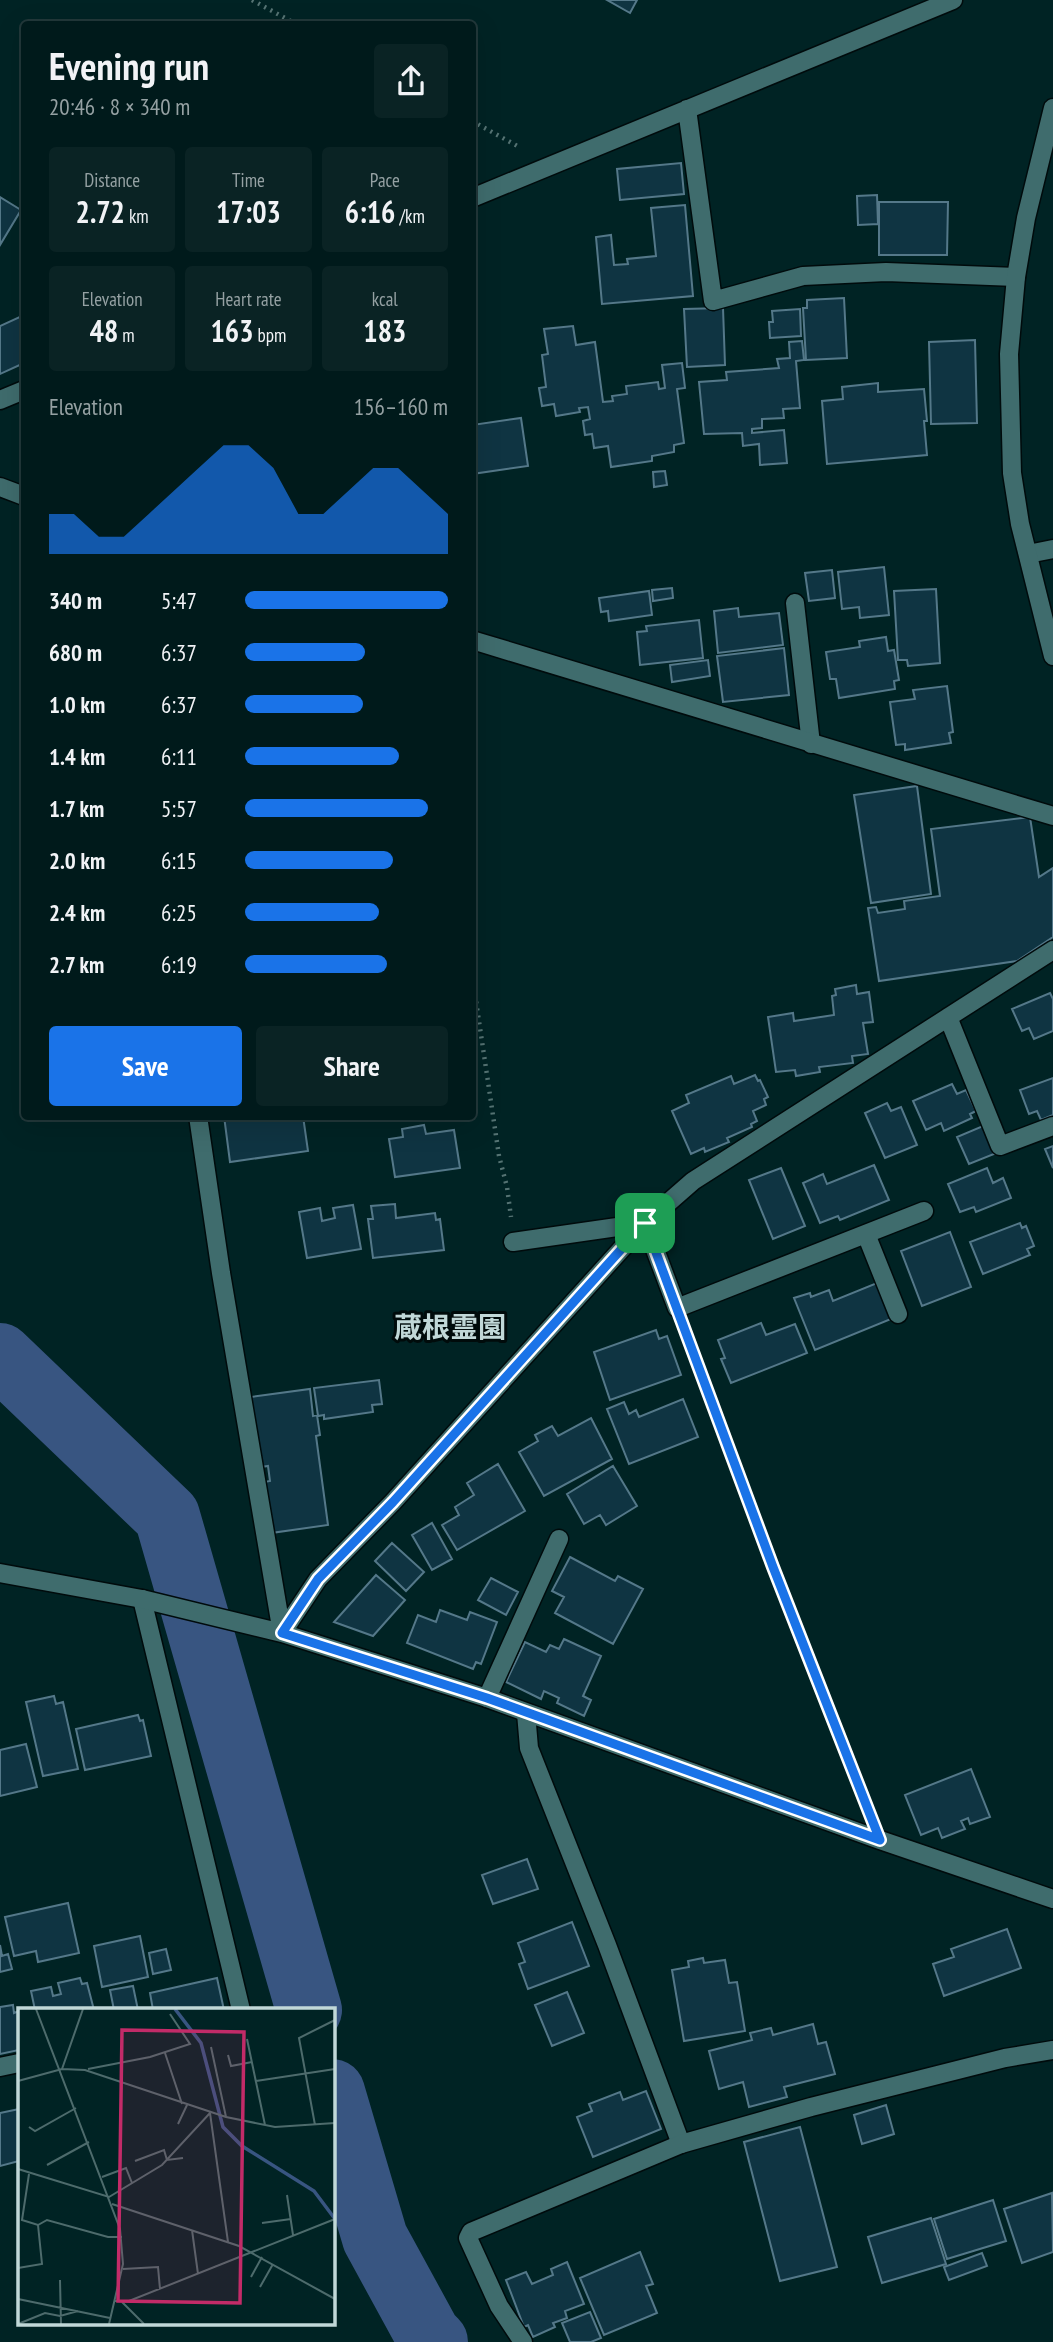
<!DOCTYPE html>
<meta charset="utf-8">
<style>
:root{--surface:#001a1b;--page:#0a2324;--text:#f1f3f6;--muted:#95a1a3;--line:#22383a;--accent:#1a73e8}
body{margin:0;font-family:"PT Sans Narrow","Noto Sans JP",sans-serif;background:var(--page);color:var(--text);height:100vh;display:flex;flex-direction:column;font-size:26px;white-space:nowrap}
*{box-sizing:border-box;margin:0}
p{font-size:23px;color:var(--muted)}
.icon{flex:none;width:38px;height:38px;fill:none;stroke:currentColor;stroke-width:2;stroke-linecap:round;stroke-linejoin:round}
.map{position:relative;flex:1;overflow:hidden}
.drawer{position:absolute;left:21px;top:21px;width:455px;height:1099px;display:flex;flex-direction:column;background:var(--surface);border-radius:7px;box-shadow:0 7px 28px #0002,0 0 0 2px var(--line)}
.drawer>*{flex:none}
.pin{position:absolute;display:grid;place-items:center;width:60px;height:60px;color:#fff;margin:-30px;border-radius:14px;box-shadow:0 4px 10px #0006}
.round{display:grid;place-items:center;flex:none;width:74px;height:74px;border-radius:7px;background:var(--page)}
.headline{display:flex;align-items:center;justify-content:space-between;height:119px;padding:0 28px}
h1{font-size:38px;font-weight:700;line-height:52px}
.figures{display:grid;grid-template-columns:repeat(3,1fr);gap:10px;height:119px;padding:7px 28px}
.figures div{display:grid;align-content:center;border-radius:7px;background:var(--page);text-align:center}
.figures b{font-size:30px;font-weight:700}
.figures small{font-size:19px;font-weight:400}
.figures p{font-size:19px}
.chart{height:196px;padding:14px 28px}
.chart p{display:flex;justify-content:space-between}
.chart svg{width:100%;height:126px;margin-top:7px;fill:var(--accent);opacity:.7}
.button{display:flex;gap:14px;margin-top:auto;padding:14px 28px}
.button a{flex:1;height:80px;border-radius:7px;background:var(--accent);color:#fff;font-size:28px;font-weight:700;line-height:80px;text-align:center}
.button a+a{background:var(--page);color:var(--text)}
ul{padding:0 28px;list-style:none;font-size:23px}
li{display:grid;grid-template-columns:112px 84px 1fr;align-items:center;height:52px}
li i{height:18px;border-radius:9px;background:var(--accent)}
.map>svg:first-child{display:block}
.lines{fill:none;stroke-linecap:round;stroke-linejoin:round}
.river{stroke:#385581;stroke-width:66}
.building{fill:#0f3442;stroke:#547889;stroke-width:2}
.lane-casing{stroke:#000b0c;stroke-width:21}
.street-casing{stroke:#000b0c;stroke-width:21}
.secondary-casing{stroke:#000b0c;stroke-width:21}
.path{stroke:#557373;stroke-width:4.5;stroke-dasharray:2 5;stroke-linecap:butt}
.lane{stroke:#3f6c6d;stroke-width:18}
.street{stroke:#3f6c6d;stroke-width:18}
.secondary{stroke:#3f6c6d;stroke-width:18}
.route-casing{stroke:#fff;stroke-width:14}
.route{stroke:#1a73e8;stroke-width:9}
.labels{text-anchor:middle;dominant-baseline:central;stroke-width:6;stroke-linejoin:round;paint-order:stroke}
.neighbourhood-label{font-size:28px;font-weight:bold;fill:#c1d8d8;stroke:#000b0b}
.inset-river{fill:none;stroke:#385581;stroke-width:3.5}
.inset-road{fill:none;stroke:#4d6b6c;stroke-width:2}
.view{fill:#c22b68;fill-opacity:0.15;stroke:#c22b68;stroke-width:3.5}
.inset-edge{fill:none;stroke:#c1d8d8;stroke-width:3.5}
</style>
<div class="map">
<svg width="1053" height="2342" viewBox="0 0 1053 2342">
<rect width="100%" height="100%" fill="#002324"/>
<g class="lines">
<path class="river" d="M0 1356 167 1516 309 2010
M332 2092 375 2238 428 2335 435 2342"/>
</g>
<path class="building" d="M607 0H637L630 13Z
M681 163 684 194 620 200 617 169Z
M877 195 878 224 858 225 857 196Z
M0 197 21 210 0 245Z
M879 202H948L947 255H879Z
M685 205 693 296 602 304 596 237 611 235 614 265 628 264 627 259 656 256 651 208Z
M844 298 847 358 806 360 803 308H807V300Z
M723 308 725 365 687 367 684 309Z
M800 309 801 336 770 338 769 322H773L772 311Z
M24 315V363L0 374V326Z
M573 326 576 345 595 342 603 402 613 401 612 396 627 394 626 386 658 382 659 389 665 388 662 365 682 363 685 388 677 389 684 443 674 445V452L652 456V461L611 467 608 446 594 448 592 434 585 435 583 421 590 419 588 407 579 408 580 412 556 416 554 404 542 406 539 388 546 387 542 355 548 354 544 329Z
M975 340 977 423 931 424 929 342Z
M802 341 804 360 796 361 800 408 783 409 784 418 762 419V428L752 429V433L784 430 787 463 760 465 759 444 743 446 742 433 704 434 699 382 727 380 726 372 779 368 777 359 790 358 789 342Z
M878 383V392L924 389 927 421H924L927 455 827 464 822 401 843 399 842 387Z
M521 418 528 466 472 474V425Z
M665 471 667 485 654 487 653 472Z
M884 567 889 615 860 618 859 607 842 609 838 572Z
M832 570 835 598 809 601 805 573Z
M672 588 673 598 653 601 652 590Z
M936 589 940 663 908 666 907 660H898L894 591Z
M649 591 652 615 609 621 608 611 601 612 599 598Z
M738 608 739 617 779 613 783 645 718 653 714 611Z
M699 620 703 658 640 665 637 632 647 631 646 626Z
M886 637 888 651 894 650 899 680 894 681 895 689 839 698 836 679H830L826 652 860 647 859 641Z
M784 648 789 695 723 702 717 656Z
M708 660 710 676 672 682 670 665Z
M947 686 953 732 949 733 951 743 905 750V744L896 745 890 702 915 699 913 690Z
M917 786 931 894 871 903 854 795Z
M1030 817 1039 877 1053 868V937L1017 961 879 981 868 908 876 907 878 913 905 909 904 901 940 896 931 829Z
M856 985 857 994 869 992 873 1022 863 1023 868 1054 852 1056 853 1063 819 1067 820 1072 796 1076 795 1070 776 1072 768 1017 793 1013 794 1021 834 1015 832 996 836 995 835 989Z
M1050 993 1053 999V1031L1034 1039 1029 1028 1022 1031 1012 1009Z
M755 1075 758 1081 760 1080 768 1097 764 1099 766 1105 753 1111 757 1121 751 1124 752 1127 727 1138 729 1142 705 1152 704 1148 691 1154 672 1111 689 1103 686 1095 731 1076 734 1084Z
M1053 1078V1115L1041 1120 1037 1111 1029 1114 1020 1090Z
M952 1084 957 1094 966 1090 976 1111 970 1114 972 1118 944 1131 941 1123 926 1130 913 1101Z
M887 1103 891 1111 901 1107 917 1145 885 1158 865 1113Z
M224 1116H303L308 1151 230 1162Z
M424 1125 426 1134 454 1130 460 1168 395 1177 389 1139 403 1137 402 1129Z
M983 1126 994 1154 969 1164 957 1137Z
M1053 1146V1168L1045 1149Z
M874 1165 889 1200 840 1220 838 1216 820 1223 803 1183 823 1174 827 1184Z
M781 1168 805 1226 773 1239 749 1180Z
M987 1168 993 1183 1003 1178 1011 1198 976 1212 974 1207 960 1212 948 1184Z
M395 1204 396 1218 435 1213 436 1220 440 1219 444 1250 373 1258 368 1219H373L371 1206Z
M353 1205 361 1249 307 1258 299 1212 320 1208 322 1221 335 1218 333 1208Z
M1020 1223 1022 1228 1026 1226 1034 1246 1027 1249 1030 1255 983 1274 970 1242Z
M950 1232 971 1287 922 1306 901 1251Z
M877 1283 891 1319 815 1350 794 1298 810 1293 811 1297 829 1290 833 1301Z
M761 1323 766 1335 795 1324 807 1353 731 1383 721 1359 725 1358 718 1340Z
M656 1330 659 1339 667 1336 681 1375 610 1400 594 1352Z
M379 1380 382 1404 372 1405 373 1412 324 1419V1415L318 1416 314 1388Z
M310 1389 313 1416 317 1415 320 1435 316 1436 328 1525 271 1533 264 1482 270 1481 268 1466 261 1467 251 1397Z
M683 1399 698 1437 629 1464 607 1409 624 1402 629 1414 636 1410 639 1417Z
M591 1418 612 1459 544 1496 519 1452 538 1441 535 1435 552 1426 558 1436Z
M498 1464 525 1511 457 1550 442 1525 459 1515 455 1507 474 1495 467 1483Z
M613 1466 637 1506 606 1525 600 1515 584 1524 567 1494Z
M432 1523 452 1559 432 1570 412 1535Z
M392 1543 424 1572 406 1591 375 1561Z
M570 1557 615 1581 618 1576 643 1589 613 1644 555 1613 564 1597 552 1591Z
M376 1575 405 1600 373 1636 334 1622Z
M491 1578 518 1592 506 1615 478 1600Z
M440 1610 467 1620 470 1612 497 1622 481 1664 476 1662 473 1669 407 1643 418 1615 436 1622Z
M564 1639 601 1656 583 1696 591 1700 584 1716 557 1703 559 1698 544 1691 541 1699 506 1682 525 1642 546 1652 550 1645 559 1649Z
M54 1696 56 1704 63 1702 78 1769 43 1776 26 1702Z
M138 1715 140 1721 143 1720 151 1756 85 1770 76 1729Z
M26 1744 37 1787 0 1796V1750Z
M971 1769 990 1817 970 1824 968 1818 961 1821 965 1829 942 1838 938 1828 921 1835 905 1795Z
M527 1859 538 1889 493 1904 482 1875Z
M68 1903 79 1953 38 1962 36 1951 14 1956 5 1917Z
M572 1922 589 1966 528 1989 519 1964 525 1962 518 1943Z
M1007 1929 1021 1968 944 1996 933 1964 954 1957 951 1949Z
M140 1936 148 1977 102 1987 94 1946Z
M0 1945 2 1956 8 1954 12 1969 0 1972Z
M166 1949 171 1970 153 1974 149 1953Z
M703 1958 704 1963 725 1960 729 1983 737 1982 745 2031 684 2041 672 1970 689 1967 688 1961Z
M80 1978 82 1984 87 1983 94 2010H35L31 1991 51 1987 53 1996 61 1994 58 1983Z
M217 1978 224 2010H153L150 1993Z
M133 1986 138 2010H114L110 1990Z
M567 1992 584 2033 552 2046 535 2005Z
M13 2005 14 2013 19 2011V2050L0 2054V2007Z
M813 2024 818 2044 826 2042 835 2074 784 2087 787 2097 749 2107 743 2082 719 2089 709 2051 752 2040 750 2033 771 2028 773 2035Z
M646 2091 661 2129 593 2157 577 2117 592 2111 589 2104 620 2092 623 2100Z
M886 2105 894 2134 862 2144 854 2115Z
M19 2109V2161L0 2166V2113Z
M800 2127 837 2267 780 2281 744 2142Z
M1052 2193 1053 2252 1022 2263 1004 2209Z
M993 2200 1006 2241 947 2259 934 2219Z
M931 2218 946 2264 882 2283 868 2237Z
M640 2252 653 2284 646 2286 657 2313 604 2335 580 2278Z
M982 2253 987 2266 949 2280 944 2267Z
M567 2262 584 2304 565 2311 567 2318 553 2323 555 2327 533 2337 528 2325 524 2327 506 2280 526 2272 532 2284 553 2275 551 2269Z
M590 2312 601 2338 591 2342H570L562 2323Z"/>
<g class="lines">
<g class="lane-casing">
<path id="lane" d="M795 603 811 744
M142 1599 241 2010
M487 1698 559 1539
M526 1713 529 1748 607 1945 681 2144
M0 2067 19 2063"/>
</g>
<g class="street-casing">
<path id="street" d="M687 109 713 301 803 276 886 272 1016 277
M472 198 953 0
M0 400 24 390
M0 487 24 496
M1028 554 1053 549
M472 640 1053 816
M948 1017 1000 1146 1053 1126
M198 1116 221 1273 282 1633
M866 1234 898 1314
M513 1242 645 1223 677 1308 924 1211
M0 1573 142 1599 282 1633 487 1698 880 1840 1053 1899
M282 1633 318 1579 393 1502 645 1223 693 1181 1053 950
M523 2342 499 2306 468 2238 471 2232 681 2144 811 2107 1005 2058 1053 2050"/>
</g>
<g class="secondary-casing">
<path id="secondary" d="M1053 108 1026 218 1016 277 1009 354 1012 473 1020 524 1053 656"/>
</g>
<path class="path" d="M252 0 296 24
M472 121 521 148
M472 974 499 1156 507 1187 511 1217
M687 1334 773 1567 867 1806"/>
<use href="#lane" class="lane"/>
<use href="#street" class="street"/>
<use href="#secondary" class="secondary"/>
</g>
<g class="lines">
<g class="route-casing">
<path id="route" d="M645 1223 773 1567 880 1840 487 1698 282 1633 318 1579 393 1502Z"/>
</g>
<use href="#route" class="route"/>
</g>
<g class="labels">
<g class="neighbourhood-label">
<text x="450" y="1326">蔵根霊園</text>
</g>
</g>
<g transform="translate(18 2008)">
<rect width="317" height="317" fill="#002324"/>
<path class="inset-river" d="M157 1 183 35 205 119 224 138 296 183 317 211"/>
<path class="inset-road" d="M18 1 102 221 105 256 91 316M229 31 247 117M193 39 208 109M147 45 164 96M210 47 213 58 234 54M44 61 65 1M70 61 132 49 172 36 152 6M0 73 44 61 67 62 208 109 257 119 317 115M238 73 317 61M192 105 210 234M160 116 169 97M297 117 281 30 317 12M11 119 17 123 58 100M117 153 146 142 149 152 165 150M29 157 71 134M0 161 91 189 144 157 192 105M11 166 4 212 20 217 29 212 90 229H104M84 169 108 160 114 175M269 187 275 227M94 196 221 238 317 291M244 215 273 211M174 222 180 266M0 260 24 256 20 217M105 261 140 259 142 281M233 269 244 249M42 272 43 316M242 279 255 256M0 291 92 310M97 293H111L317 211M104 294 126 316M0 316 27 305 42 308 60 303"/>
<path class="view" d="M104 22 226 24 222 295 100 293Z"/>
<rect width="317" height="317" class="inset-edge"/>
</g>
</svg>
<div class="pin" style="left:645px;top:1223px;background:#1e9e55"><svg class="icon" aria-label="arrive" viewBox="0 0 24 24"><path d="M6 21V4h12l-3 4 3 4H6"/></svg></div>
<section class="drawer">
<div class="headline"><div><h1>Evening run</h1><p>20:46 · 8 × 340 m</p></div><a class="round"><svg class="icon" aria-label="share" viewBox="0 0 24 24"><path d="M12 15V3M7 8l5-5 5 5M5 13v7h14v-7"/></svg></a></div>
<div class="figures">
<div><p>Distance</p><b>2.72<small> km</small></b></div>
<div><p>Time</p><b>17:03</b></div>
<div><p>Pace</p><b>6:16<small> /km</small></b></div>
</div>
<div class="figures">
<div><p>Elevation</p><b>48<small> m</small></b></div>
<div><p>Heart rate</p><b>163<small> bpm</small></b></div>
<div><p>kcal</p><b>183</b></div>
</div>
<div class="chart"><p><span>Elevation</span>156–160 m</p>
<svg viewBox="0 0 160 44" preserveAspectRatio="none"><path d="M0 44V30L10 30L20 38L30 38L40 30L50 22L60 14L70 6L80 6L90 14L100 30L110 30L120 22L130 14L140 14L150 22L160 30V44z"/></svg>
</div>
<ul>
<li><b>340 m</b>5:47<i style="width:100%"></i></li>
<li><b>680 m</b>6:37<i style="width:59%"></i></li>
<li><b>1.0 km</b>6:37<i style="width:58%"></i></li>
<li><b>1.4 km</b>6:11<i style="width:76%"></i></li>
<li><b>1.7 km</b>5:57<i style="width:90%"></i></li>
<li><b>2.0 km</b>6:15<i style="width:73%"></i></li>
<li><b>2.4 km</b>6:25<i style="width:66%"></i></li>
<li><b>2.7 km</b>6:19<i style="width:70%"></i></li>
</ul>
<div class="button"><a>Save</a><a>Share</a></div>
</section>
</div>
